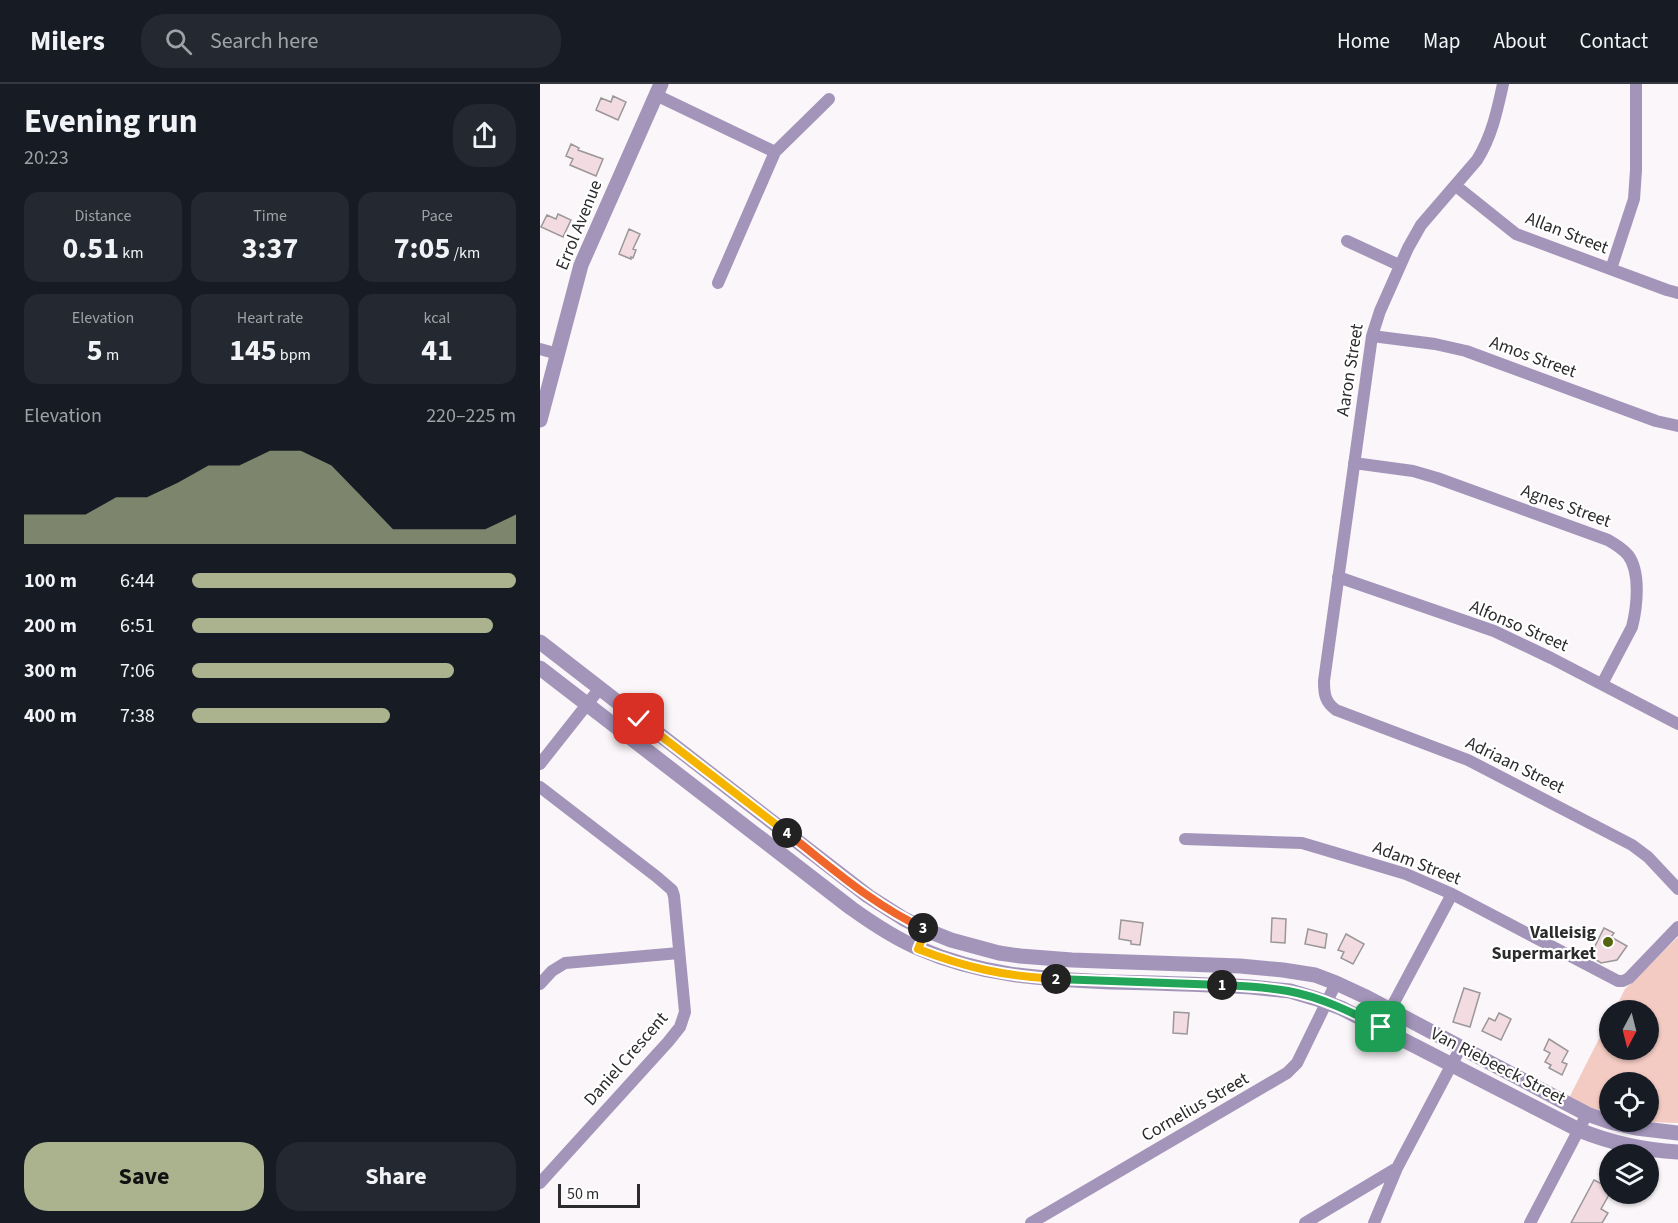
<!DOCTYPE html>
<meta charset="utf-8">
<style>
:root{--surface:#171b24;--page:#242831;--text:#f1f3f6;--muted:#9ea1a6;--line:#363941;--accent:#aab38d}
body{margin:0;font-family:"Source Sans 3",sans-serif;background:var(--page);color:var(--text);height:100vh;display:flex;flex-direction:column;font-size:22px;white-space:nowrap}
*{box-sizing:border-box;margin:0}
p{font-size:20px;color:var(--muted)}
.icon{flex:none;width:33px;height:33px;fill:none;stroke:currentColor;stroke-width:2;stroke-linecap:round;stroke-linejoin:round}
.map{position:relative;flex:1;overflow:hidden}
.drawer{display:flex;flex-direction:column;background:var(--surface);width:540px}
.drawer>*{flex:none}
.needle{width:39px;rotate:187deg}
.buttons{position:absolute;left:1059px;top:916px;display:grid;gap:12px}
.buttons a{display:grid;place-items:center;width:60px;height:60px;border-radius:50%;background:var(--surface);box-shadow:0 2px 4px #0004;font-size:30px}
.scale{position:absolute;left:18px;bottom:15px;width:82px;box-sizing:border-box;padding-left:6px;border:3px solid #2d2c2d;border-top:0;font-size:16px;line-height:21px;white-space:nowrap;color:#2d2c2d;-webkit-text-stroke:4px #fff;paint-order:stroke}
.pin{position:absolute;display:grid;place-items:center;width:51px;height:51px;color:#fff;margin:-26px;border-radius:12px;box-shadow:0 3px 9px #0006}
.km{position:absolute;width:30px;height:30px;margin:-15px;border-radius:50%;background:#222;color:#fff;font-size:16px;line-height:30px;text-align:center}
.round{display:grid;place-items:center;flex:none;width:63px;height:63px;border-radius:24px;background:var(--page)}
.headline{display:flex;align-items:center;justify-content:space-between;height:102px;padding:0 24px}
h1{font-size:33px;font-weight:700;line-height:45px}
.metrics{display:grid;grid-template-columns:repeat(3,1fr);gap:9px;height:102px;padding:6px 24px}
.metrics div{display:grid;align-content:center;border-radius:15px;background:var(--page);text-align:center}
.metrics b{font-size:30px;font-weight:700}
.metrics small{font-size:16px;font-weight:400}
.metrics p{font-size:16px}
.chart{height:168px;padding:12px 24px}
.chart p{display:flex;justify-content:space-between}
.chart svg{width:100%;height:108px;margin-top:6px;fill:var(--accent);opacity:.7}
.button{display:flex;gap:12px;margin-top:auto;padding:12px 24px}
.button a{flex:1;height:69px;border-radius:24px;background:var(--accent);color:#111;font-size:24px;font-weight:700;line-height:69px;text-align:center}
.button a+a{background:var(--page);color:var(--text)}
ul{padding:0 24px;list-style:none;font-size:20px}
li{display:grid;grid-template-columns:96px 72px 1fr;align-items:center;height:45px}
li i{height:15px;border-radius:8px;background:var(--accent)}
header{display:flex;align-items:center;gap:36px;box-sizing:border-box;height:84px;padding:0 30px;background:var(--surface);border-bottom:2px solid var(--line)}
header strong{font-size:28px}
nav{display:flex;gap:33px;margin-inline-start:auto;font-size:21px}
.search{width:420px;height:54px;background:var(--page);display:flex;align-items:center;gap:15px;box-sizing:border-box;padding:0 21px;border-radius:24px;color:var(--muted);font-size:22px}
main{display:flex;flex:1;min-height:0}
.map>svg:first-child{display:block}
.green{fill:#f3cbc3}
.building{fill:#f2dce1;stroke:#9b9798;stroke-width:1.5}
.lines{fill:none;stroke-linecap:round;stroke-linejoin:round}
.minor{stroke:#a395ba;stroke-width:12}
.tertiary{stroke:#a395ba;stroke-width:15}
.split-1-casing{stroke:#fff;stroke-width:12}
.split-2-casing{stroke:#fff;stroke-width:12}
.split-3-casing{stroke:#fff;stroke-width:12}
.split-4-casing{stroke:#fff;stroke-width:12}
.split-5-casing{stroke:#fff;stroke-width:12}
.split-1{stroke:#22a559;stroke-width:8}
.split-2{stroke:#22a559;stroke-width:8}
.split-3{stroke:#f5b400;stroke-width:8}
.split-4{stroke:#f0652b;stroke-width:8}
.split-5{stroke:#f5b400;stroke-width:8}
.poi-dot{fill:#54650d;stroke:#fff;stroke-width:2}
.labels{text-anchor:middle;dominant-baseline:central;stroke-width:4.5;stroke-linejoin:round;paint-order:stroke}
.street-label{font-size:18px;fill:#2d2c2d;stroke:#fff}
.poi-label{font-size:18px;font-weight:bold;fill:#2d2c2d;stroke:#fff;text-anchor:end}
</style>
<header>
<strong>Milers</strong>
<div class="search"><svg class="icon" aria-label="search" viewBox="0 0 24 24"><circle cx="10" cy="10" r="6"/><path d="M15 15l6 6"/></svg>Search here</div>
<nav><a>Home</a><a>Map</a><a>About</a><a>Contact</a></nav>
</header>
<main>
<section class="drawer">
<div class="headline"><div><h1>Evening run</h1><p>20:23</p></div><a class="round"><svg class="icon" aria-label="share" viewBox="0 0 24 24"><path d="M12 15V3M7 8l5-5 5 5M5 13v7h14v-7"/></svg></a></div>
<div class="metrics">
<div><p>Distance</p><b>0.51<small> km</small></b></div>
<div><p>Time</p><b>3:37</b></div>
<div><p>Pace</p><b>7:05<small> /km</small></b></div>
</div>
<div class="metrics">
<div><p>Elevation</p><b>5<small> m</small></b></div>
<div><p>Heart rate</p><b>145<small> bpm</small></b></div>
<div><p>kcal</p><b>41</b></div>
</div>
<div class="chart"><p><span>Elevation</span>220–225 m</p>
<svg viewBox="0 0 160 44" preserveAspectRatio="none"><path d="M0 44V32L10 32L20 32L30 25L40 25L50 19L60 12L70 12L80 6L90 6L100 12L110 25L120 38L130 38L140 38L150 38L160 32V44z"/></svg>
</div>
<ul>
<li><b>100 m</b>6:44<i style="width:100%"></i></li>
<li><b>200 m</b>6:51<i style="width:93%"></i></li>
<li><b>300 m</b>7:06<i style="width:81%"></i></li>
<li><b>400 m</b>7:38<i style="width:61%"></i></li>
</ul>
<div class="button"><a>Save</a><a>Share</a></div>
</section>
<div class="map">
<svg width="1138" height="1139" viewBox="0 0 1138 1139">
<rect width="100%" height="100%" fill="#faf6f9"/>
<path class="green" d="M1138 853V1039L1109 1038 1108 999H1070L1069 1029 1049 1023 1029 1014 1069 935 1070 966H1108V927H1074L1085 905Z"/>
<path class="building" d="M73 12 86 18 78 36 56 26 61 14 71 18Z
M31 60 39 64 38 66 63 75 56 92 30 81 33 75 26 72Z
M18 130 31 136 23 153 1 143 7 131 16 135Z
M89 145 100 150 93 165 96 166 93 174 91 173V175L79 170Z
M732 834 746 835 745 859 731 858Z
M581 836 603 839 600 861 591 860V857L579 855Z
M1064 844 1074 849 1071 853 1087 862 1077 876 1061 879 1050 872Z
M768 845 787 850 785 864 765 860Z
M806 850 824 860 813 880 801 874 804 868 798 866Z
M924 904 940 909 930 943 913 938Z
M634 928 649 929 647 950 633 949Z
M959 929 971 935 961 956 942 947 949 934 955 937Z
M1009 955 1028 967 1022 978 1027 980 1022 991 1009 984 1011 981 1005 978 1010 969 1004 966Z
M1054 1096 1070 1104V1109L1061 1125 1068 1129 1062 1139H1031Z"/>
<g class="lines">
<path class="minor" d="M963 0C957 27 952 52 937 76L881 141 868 164 840 227 832 252 784 597C784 610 785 618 796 626L928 676 1092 761 1108 773 1138 805
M116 11 235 68
M916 102 976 150 1127 206 1138 209
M807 157 859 181
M1071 185 1094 115 1096 86V0
M178 199 235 68 289 15
M832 252 895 260 926 267 1116 337 1138 342
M0 265 18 270
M814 379 873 387 897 394 1068 456C1075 460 1082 464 1088 471 1101 488 1097 523 1092 543L1062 600
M798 493 954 547 1011 574 1138 640
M0 680 60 604
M0 703 117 793 132 806 134 812 145 928 140 943 128 958 0 1099
M645 755 762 759 866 790 912 810 1078 897H1083L1089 894 1138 843
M0 900 12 887 25 879 139 869
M841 943 912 810
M491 1139 747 989 757 979 796 899
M765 1139 857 1084
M834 1139 857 1084 921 963
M990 1139 1047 1030"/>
<path class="tertiary" d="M0 336 41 181 121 0
M0 558 328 812 364 835 386 846 411 856 459 869 480 872 532 876 700 882 743 886 775 891 796 899 824 912 1024 1018 1047 1030 1070 1038
M0 584 311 824C332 839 354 854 378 864 442 892 501 895 570 898 617 899 664 900 711 903L750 907 777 915 801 924 1039 1046C1071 1059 1103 1066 1138 1068
M1070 1038 1096 1044 1138 1049"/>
</g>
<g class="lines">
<g class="split-1-casing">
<path id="split-1" d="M682 901C704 902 726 903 748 907 781 913 811 928 841 943"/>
</g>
<g class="split-2-casing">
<path id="split-2" d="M516 895 682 901"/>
</g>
<g class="split-3-casing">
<path id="split-3" d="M383 844 386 846 378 865C427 884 464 892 516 895"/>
</g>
<g class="split-4-casing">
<path id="split-4" d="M247 749C291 783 333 821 383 844"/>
</g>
<g class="split-5-casing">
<path id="split-5" d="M99 635 247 749"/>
</g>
<use href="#split-1" class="split-1"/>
<use href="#split-2" class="split-2"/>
<use href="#split-3" class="split-3"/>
<use href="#split-4" class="split-4"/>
<use href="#split-5" class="split-5"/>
</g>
<circle class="poi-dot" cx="1068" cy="858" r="6"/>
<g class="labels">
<g class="street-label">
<text transform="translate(39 141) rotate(-68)">Errol Avenue</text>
<text transform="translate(1027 149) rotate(21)">Allan Street</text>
<text transform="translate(993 273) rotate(20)">Amos Street</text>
<text transform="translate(810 286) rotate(-81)">Aaron Street</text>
<text transform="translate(1026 422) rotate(20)">Agnes Street</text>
<text transform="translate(979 542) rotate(23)">Alfonso Street</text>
<text transform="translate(975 681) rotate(26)">Adriaan Street</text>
<text transform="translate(877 779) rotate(21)">Adam Street</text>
<text transform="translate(86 975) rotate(-49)">Daniel Crescent</text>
<text transform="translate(958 982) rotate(27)">Van Riebeeck Street</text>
<text transform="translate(655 1023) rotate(-30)">Cornelius Street</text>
</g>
<g class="poi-label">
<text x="1056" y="848">Valleisig<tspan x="1056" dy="21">Supermarket</tspan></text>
</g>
</g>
</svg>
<div class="buttons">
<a><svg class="needle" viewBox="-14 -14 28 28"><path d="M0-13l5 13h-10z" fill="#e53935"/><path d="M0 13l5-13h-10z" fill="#9ea1a6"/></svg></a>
<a><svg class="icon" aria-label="locate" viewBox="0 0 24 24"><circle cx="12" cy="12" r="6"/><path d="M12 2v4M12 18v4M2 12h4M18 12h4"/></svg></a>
<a><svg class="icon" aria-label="layers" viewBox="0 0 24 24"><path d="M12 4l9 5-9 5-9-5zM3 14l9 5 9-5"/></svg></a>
</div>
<div class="scale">50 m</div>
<div class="pin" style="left:841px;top:943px;background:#1e9e55"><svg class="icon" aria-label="arrive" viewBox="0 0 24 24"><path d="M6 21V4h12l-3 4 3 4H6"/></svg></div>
<div class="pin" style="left:99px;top:635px;background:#d93025"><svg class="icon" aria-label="check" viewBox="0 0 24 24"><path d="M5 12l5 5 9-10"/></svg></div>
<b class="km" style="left:682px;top:901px">1</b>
<b class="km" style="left:516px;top:895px">2</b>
<b class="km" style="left:383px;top:844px">3</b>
<b class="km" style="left:247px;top:749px">4</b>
</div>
</main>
